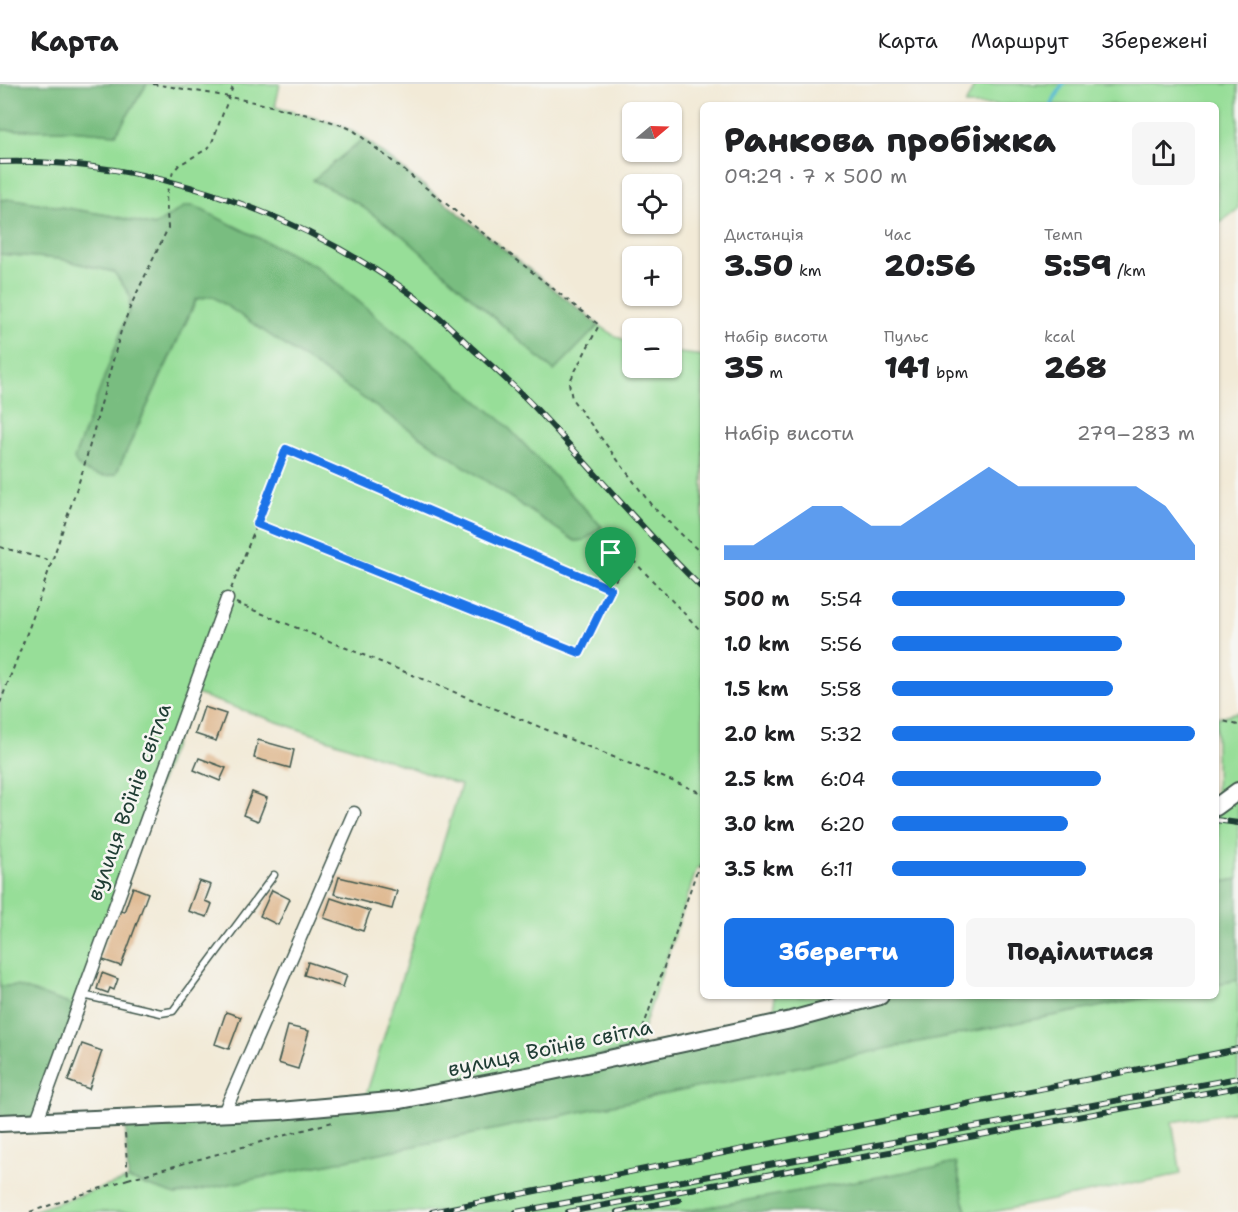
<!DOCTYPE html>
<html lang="uk">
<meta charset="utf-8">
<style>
:root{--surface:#fff;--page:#f6f6f6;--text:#202124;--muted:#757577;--line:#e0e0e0;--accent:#1a73e8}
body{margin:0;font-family:"Shantell Sans",sans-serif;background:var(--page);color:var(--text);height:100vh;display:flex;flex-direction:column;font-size:22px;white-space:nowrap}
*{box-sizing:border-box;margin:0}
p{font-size:20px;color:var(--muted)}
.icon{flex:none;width:33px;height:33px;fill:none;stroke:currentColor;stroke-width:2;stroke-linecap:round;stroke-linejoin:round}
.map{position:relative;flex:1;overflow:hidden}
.side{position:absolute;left:700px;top:18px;width:519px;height:897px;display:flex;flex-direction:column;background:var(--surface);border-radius:9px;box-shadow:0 2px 4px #0004}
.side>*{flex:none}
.needle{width:39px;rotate:71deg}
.tools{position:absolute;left:622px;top:18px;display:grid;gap:12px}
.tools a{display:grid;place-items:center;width:60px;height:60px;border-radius:9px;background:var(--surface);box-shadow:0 2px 4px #0004;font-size:30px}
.pin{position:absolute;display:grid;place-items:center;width:51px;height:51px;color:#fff;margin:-62px -26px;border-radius:50% 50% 50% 0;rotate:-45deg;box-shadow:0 0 6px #0007}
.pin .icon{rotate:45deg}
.round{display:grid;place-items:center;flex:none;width:63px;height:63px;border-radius:9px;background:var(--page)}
.head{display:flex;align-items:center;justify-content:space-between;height:102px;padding:0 24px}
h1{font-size:33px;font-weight:800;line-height:45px}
.figures{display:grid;grid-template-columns:repeat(3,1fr);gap:9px;height:102px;padding:6px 24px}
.figures div{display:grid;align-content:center}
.figures b{font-size:30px;font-weight:800}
.figures small{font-size:16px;font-weight:400}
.figures p{font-size:16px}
.chart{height:168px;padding:12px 24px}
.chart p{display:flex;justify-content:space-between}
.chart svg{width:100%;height:108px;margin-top:6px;fill:var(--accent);opacity:.7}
.cta{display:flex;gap:12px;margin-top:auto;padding:12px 24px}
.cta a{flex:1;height:69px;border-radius:9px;background:var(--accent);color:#fff;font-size:24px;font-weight:800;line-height:69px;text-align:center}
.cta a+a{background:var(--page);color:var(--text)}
ul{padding:0 24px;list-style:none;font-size:20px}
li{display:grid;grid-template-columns:96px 72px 1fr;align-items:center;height:45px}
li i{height:15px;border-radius:8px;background:var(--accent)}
header{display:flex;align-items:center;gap:36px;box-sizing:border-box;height:84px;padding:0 30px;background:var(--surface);border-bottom:2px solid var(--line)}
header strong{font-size:28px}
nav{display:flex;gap:33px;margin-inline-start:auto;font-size:21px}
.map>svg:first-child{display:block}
.green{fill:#97de98;stroke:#5b8e66;stroke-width:1.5}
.forest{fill:#79bd80;stroke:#4c7d5a;stroke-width:1.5}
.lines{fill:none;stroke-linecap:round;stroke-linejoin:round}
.stream{stroke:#56bad4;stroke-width:4}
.building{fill:#e0bb94}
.lane-casing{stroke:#3f574c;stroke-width:9}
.street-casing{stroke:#3f574c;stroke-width:15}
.secondary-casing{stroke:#3f574c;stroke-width:20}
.path{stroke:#3f574c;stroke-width:2;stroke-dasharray:4.5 4.5;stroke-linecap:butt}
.lane{stroke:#fff;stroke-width:6}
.street{stroke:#fff;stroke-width:12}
.secondary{stroke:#fff;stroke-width:16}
.rail-casing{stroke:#1f3d34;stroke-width:6}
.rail{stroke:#f6f6f2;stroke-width:4;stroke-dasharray:11;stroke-linecap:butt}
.route-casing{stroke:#fff;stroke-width:12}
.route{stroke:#1a73e8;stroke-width:8}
.labels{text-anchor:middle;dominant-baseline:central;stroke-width:5;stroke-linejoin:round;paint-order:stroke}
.street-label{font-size:21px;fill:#1f3d34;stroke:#f6f6f2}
</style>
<header>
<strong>Карта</strong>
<nav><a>Карта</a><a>Маршрут</a><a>Збережені</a></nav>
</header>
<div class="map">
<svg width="1238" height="1128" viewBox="0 0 1238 1128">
<rect width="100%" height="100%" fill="#f6f6f2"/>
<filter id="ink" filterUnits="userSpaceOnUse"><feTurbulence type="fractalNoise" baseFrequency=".0167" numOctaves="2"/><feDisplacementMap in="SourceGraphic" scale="12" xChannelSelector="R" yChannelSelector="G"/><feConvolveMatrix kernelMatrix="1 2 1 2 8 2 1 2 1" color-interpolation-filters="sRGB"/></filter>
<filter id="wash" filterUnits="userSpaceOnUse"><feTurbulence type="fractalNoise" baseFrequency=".008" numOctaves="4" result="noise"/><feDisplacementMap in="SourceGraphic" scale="24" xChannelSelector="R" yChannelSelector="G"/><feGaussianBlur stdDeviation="1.35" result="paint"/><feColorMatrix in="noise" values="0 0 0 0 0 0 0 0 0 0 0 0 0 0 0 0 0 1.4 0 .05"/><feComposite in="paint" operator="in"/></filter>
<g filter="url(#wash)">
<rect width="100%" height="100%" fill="#f2ead7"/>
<path class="green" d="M147 0H280L275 23 340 41 364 54 313 96 357 119 404 153 554 287 599 241 613 251 633 260V284H672V268L703 272V782L697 784 635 969 363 1021 461 701 193 609 78 923 17 903 0 902V170L60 175 114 188 130 211 116 390 197 215 212 212 575 457 584 456 601 442 504 339 317 183 194 122 185 123 154 142 113 132 14 115 0 116V46H70L116 50Z
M975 0H1238V125L1217 141 1216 21H965Z
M1238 628V795L1217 799 1216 634Z
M1238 896V1027L1172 1038 1181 1090 993 1128H966L956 1079 682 1128H30L128 1095 176 1111 928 956 1154 912H1216L1217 900Z
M774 912H880L776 939Z"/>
<path class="forest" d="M0 0H147L116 50 70 46H0Z
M364 54 599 241 554 287 404 153 357 119 313 96Z
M14 115 113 132 154 142 185 122H194L317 183 504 339 602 443 584 456 575 457 212 212 196 215 116 390C103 395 79 389 74 375L131 221 130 211 114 188 60 175 0 170V116Z
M1238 795V896L1217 900V799Z
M0 902H17L78 923 36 1039H0Z
M880 912H1154L928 956 176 1111 128 1095 125 1034 363 1021Z
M956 1079 966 1128H682Z"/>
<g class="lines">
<path class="stream" d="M1051 21 1063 0"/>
</g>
<g id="blocks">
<path class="building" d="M204 623 226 630 216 657 195 650Z
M258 656 294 666 290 684 254 674Z
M199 674 226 684 220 697 194 686Z
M252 708 267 714 258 737 243 731Z
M339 793 397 807 392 825 334 810Z
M199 797 211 801 205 817 212 820 207 833 188 827Z
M133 803 148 809 121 882 100 875 118 826 124 828Z
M272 806 290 815 278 841 260 832Z
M331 814 370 827 363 847 324 834Z
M308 878 347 891 343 903 304 891Z
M102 889 118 895 114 906 110 904 108 909 97 905Z
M226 928 241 933 229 965 215 960Z
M288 942 309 947 298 985 278 979Z
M82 960 102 967 89 1005 68 997Z"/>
</g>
</g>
<g filter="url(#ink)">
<use href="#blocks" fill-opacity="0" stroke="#3f574c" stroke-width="1.5"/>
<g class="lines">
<g class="lane-casing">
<path id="lane" d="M83 911 161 929 173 927 274 791"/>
</g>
<g class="street-casing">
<path id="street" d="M224 1029 354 729
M36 1039 227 515"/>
</g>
<g class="secondary-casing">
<path id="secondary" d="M1216 723 1238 707
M0 1039 280 1027 401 1016 548 988 791 936 880 912"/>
</g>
<path class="path" d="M153 0C199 7 245 15 291 27 312 32 333 37 353 46L599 241 569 299 572 315 652 422 704 472
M257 440 580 569 611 505
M0 463 52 477
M231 505 287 365 611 505 628 471 704 550
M236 519 704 710
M0 619 32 536 83 386 121 247 131 221 168 144 166 111 173 88 179 81 207 65 211 61 234 0
M1216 635 1238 641
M640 953 704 766
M128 1095 336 1037
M30 1128 128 1095 125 1048"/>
<use href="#lane" class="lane"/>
<use href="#street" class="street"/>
<use href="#secondary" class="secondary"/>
<g class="rail-casing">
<path id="rail" d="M0 78C144 74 295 126 411 210 433 226 452 245 472 264 495 285 519 306 541 330 595 388 646 450 704 506
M1216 736 1238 739
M432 1128 1238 965
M516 1128 1238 994
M568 1128 1238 1003
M617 1128 679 1116"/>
</g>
<use href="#rail" class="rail"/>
</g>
</g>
<g class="lines" filter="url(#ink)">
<g class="route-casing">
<path id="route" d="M286 365 611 505 580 569 257 440Z"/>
</g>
<use href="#route" class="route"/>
</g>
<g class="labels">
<g class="street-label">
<text transform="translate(129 718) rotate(-70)">вулиця Воїнів світла</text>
<text transform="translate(550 964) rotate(-12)">вулиця Воїнів світла</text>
</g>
</g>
</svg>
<div class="tools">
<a><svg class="needle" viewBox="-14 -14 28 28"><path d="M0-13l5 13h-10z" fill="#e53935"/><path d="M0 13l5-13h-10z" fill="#757577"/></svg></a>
<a><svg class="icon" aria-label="locate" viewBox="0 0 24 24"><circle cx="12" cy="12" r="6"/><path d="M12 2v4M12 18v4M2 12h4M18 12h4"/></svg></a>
<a>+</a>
<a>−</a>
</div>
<div class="pin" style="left:611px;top:505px;background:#1e9e55"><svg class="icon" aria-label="arrive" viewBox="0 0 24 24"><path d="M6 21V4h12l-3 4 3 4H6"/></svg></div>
<section class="side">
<div class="head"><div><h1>Ранкова пробіжка</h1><p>09:29 · 7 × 500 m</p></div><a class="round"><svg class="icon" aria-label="share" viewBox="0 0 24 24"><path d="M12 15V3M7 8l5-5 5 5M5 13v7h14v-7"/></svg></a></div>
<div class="figures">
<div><p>Дистанція</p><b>3.50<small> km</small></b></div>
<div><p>Час</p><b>20:56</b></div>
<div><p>Темп</p><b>5:59<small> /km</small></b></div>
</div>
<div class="figures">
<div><p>Набір висоти</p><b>35<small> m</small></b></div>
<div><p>Пульс</p><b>141<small> bpm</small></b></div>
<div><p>kcal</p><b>268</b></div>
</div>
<div class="chart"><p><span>Набір висоти</span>279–283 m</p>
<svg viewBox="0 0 160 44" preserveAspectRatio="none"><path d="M0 44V38L10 38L20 30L30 22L40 22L50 30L60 30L70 22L80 14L90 6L100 14L110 14L120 14L130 14L140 14L150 22L160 38V44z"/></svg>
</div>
<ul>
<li><b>500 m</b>5:54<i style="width:77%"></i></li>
<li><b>1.0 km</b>5:56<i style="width:76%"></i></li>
<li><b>1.5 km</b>5:58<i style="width:73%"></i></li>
<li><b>2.0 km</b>5:32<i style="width:100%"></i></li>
<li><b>2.5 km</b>6:04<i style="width:69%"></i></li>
<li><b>3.0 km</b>6:20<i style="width:58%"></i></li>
<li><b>3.5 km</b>6:11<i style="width:64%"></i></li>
</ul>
<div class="cta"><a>Зберегти</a><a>Поділитися</a></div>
</section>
</div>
